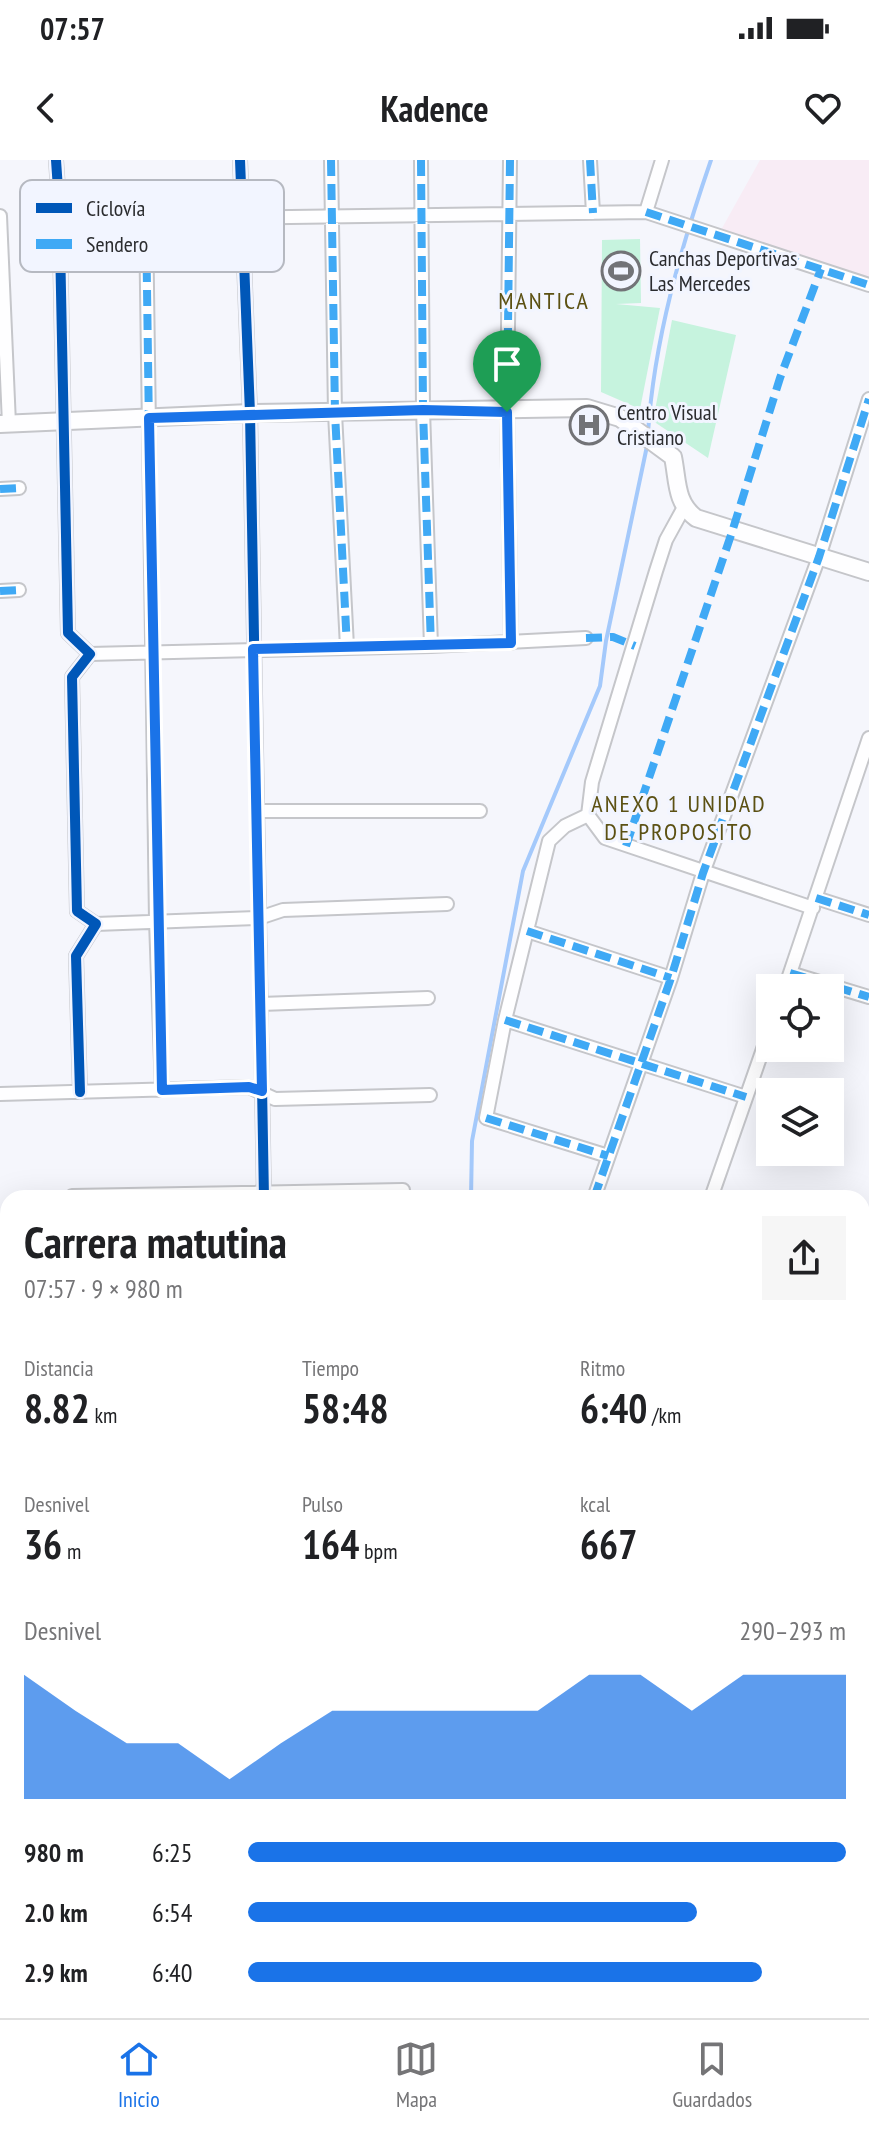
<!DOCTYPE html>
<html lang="es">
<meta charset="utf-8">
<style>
:root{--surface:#fff;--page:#f6f6f6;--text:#202124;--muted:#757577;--line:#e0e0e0;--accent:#1a73e8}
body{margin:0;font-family:"PT Sans Narrow",sans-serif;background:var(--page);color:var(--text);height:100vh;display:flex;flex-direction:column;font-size:30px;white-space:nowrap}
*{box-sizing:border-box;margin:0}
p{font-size:26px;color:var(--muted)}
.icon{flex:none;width:44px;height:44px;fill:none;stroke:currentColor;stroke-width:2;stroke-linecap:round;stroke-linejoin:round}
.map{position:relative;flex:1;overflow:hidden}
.panel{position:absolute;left:0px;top:1030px;width:870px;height:828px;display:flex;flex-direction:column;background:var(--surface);border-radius:24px 24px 0 0;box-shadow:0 8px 32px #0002}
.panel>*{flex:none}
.controls{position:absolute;left:756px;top:814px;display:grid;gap:16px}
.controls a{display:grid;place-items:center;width:88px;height:88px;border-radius:0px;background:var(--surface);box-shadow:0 8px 32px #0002;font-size:40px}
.pin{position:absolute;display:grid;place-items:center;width:68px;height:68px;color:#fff;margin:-82px -34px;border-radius:50% 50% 50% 0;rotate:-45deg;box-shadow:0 0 8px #0007}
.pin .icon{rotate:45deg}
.round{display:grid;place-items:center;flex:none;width:84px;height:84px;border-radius:0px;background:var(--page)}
.overview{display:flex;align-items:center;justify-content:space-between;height:136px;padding:0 24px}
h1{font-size:44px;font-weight:600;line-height:60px}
.stats{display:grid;grid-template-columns:repeat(3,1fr);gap:12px;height:136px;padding:8px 24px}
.stats div{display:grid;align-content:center}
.stats b{font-size:40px;font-weight:600}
.stats small{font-size:22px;font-weight:400}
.stats p{font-size:22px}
.chart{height:224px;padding:16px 24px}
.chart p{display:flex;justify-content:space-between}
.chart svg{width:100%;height:144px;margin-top:8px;fill:var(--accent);opacity:.7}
ul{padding:0 24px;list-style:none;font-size:26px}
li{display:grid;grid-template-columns:128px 96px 1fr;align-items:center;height:60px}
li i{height:20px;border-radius:10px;background:var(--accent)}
.status{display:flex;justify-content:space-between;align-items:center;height:56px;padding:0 40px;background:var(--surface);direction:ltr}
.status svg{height:22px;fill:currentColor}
header{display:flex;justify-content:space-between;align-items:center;height:104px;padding:0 24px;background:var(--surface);font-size:36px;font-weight:600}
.tabs{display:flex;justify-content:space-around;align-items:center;height:112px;border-top:2px solid var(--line);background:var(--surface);font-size:22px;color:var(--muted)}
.tabs a{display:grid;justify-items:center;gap:4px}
.tabs .current{color:var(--accent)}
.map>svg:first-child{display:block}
.education{fill:#f8ecf5}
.green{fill:#c6f3de}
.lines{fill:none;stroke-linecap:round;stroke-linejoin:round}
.stream{stroke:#a4c9fb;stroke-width:4}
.service-casing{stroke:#c5c6ca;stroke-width:10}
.minor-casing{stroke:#c5c6ca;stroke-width:16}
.tertiary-casing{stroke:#c5c6ca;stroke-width:20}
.trunk-casing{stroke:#aea49b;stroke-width:26}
.service{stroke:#fefeff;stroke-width:6}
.minor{stroke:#fefeff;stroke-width:12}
.tertiary{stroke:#fefeff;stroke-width:16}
.trunk{stroke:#e2dad2;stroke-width:22}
.quiet{stroke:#3fa9f5;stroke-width:8;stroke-dasharray:16 8;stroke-linecap:butt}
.cycleway-casing{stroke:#f2f5ff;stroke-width:15}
.cycleway{stroke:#0057b8;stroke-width:10}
.route-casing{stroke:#fff;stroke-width:16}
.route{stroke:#1a73e8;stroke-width:10}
.labels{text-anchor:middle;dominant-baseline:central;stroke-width:6;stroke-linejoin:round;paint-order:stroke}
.poi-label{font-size:22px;fill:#2b2c2f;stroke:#f2f5ff;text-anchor:start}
.neighbourhood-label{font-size:24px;letter-spacing:2px;fill:#5c5113;stroke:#f2f5ff}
.key{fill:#f2f5ff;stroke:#b6b9c1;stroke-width:2}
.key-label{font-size:22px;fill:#2b2c2f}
</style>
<div class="status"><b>07:57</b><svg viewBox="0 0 49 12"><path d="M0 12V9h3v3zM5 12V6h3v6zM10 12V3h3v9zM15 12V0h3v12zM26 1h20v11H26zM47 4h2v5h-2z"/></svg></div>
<header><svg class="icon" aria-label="back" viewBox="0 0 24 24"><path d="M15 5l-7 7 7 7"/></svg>Kadence<svg class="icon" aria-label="heart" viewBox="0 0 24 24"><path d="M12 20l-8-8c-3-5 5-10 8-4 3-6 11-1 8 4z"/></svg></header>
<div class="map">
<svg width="869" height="1858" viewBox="0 0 869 1858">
<rect width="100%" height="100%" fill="#f5f6fc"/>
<path class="education" d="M760 0H869V120L721 70Z
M862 1283H869V1451H862Z"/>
<path class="green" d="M640 79 641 143 616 144 660 148 640 249 601 232 602 80Z
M672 160 736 175 708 298 653 261Z"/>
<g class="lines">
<path class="stream" d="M648 273C654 180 681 87 711 0
M471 1038 472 981 523 711 600 526 606 481 647 286"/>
<g class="service-casing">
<path id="service" d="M862 1733 869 1706
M834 1858 836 1850"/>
</g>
<g class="minor-casing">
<path id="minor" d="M56 0 59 44 79 60 60 83 68 473 90 494 72 517 77 751 96 764 76 796 80 932
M240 0 250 253 264 1038
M331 0 335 253 347 487
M421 0 423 250 431 486
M510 0 507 252 511 483
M590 0 593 53
M646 52 869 125
M0 56 9 264
M146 58 156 761 162 930
M79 60 646 52 662 0
M0 329 19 328
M683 349 666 380 656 411 592 622 588 655 605 678 813 748
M0 431 19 430
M90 494 431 486 586 478
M258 651H480
M588 655 565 666 549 681 505 860 486 958 608 996
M816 738 869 755
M96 764 259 758 283 750 447 744
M527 771 671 818
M790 813 869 837
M785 828 869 578
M261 844 428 838
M505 860 746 937
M0 934 249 927 275 939 430 935
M72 1036 403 1030
M594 1038 671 818 703 713 819 397 869 239
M711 1038 770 869
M252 1850V1858
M30 1858V1850"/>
</g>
<g class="tertiary-casing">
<path id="tertiary" d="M0 264 250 253 587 248 620 258 673 297C678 321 675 342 696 358L869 412"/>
</g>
<g class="trunk-casing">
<path id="trunk" d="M862 1471H869
M0 1474H8
M862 1504H869
M0 1508H8"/>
</g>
<use href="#service" class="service"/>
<use href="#minor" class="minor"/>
<use href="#tertiary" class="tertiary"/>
<use href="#trunk" class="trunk"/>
<path class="quiet" d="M331 0 335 253 347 487
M421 0 423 250 431 486
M510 0 507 252 511 483
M590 0 593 53
M646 52 869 125
M146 58 156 761 162 930
M0 329 19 328
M0 431 19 430
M586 478 613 477 635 486
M626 686 732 372 780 218 821 109
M816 738 869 755
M527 771 671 818
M790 813 869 837
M505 860 746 937
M486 958 608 996
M594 1038 671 818 703 713 819 397 869 239"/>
<g class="cycleway-casing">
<path id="cycleway" d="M56 0 59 44 79 60 60 83 68 473 90 494 72 517 77 751 96 764 76 796 80 932
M240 0 250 253 264 1038"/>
</g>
<use href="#cycleway" class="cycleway"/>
</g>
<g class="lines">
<g class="route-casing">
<path id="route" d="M423 250 507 252 511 483 253 489 262 931 249 927 162 930 149 258Z"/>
</g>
<use href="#route" class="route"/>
</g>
<defs>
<g id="stadium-ring" transform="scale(2)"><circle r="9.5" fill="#f2f5ff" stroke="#727377" stroke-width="1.5"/><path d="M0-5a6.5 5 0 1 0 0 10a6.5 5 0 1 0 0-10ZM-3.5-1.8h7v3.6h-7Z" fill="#727377"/></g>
<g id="hospital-ring" transform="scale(2)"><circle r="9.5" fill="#f2f5ff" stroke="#727377" stroke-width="1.5"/><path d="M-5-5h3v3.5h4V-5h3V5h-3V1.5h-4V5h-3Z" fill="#727377"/></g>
</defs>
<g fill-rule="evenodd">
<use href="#stadium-ring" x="621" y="111"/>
<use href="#hospital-ring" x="589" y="265"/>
</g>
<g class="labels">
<g class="poi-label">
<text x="649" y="98">Canchas Deportivas<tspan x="649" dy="25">Las Mercedes</tspan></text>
<text x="617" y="252">Centro Visual<tspan x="617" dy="25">Cristiano</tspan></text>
</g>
<g class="neighbourhood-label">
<text x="544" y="140">MANTICA</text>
<text x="679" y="643">ANEXO 1 UNIDAD<tspan x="679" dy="28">DE PROPOSITO</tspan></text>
</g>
</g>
<rect x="20" y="20" width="264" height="92" rx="12" class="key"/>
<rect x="36" y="43" width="36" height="10" fill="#0057b8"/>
<rect x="36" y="79" width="36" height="10" fill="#3fa9f5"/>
<g class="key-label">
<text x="86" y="56">Ciclovía</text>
<text x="86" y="92">Sendero</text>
</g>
</svg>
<div class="controls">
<a><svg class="icon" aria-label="locate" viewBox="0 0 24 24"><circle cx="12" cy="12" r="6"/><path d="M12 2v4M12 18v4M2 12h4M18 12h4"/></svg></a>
<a><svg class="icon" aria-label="layers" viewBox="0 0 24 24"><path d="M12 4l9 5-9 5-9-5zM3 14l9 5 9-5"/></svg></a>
</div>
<div class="pin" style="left:507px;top:252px;background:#1e9e55"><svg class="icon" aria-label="arrive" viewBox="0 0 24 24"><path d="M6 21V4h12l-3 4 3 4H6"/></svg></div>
<section class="panel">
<div class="overview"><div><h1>Carrera matutina</h1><p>07:57 · 9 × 980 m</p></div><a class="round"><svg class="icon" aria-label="share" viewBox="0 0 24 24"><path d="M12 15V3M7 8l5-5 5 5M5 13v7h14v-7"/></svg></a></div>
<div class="stats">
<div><p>Distancia</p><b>8.82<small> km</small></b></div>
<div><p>Tiempo</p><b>58:48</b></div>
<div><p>Ritmo</p><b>6:40<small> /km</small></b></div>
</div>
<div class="stats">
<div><p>Desnivel</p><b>36<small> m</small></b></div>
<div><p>Pulso</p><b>164<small> bpm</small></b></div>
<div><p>kcal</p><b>667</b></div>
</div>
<div class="chart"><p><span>Desnivel</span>290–293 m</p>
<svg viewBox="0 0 160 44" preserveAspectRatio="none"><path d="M0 44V6L10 17L20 27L30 27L40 38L50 27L60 17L70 17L80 17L90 17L100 17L110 6L120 6L130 17L140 6L150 6L160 6V44z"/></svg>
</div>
<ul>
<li><b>980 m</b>6:25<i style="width:100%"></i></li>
<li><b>2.0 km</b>6:54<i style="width:75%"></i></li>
<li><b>2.9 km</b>6:40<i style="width:86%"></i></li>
</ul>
</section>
</div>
<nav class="tabs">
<a class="current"><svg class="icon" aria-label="home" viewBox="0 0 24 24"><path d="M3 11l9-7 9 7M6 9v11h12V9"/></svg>Inicio</a>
<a><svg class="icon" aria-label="map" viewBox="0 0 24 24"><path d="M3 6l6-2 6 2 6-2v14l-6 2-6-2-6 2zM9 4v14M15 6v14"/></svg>Mapa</a>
<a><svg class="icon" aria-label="saved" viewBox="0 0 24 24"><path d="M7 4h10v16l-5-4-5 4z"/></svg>Guardados</a>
</nav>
